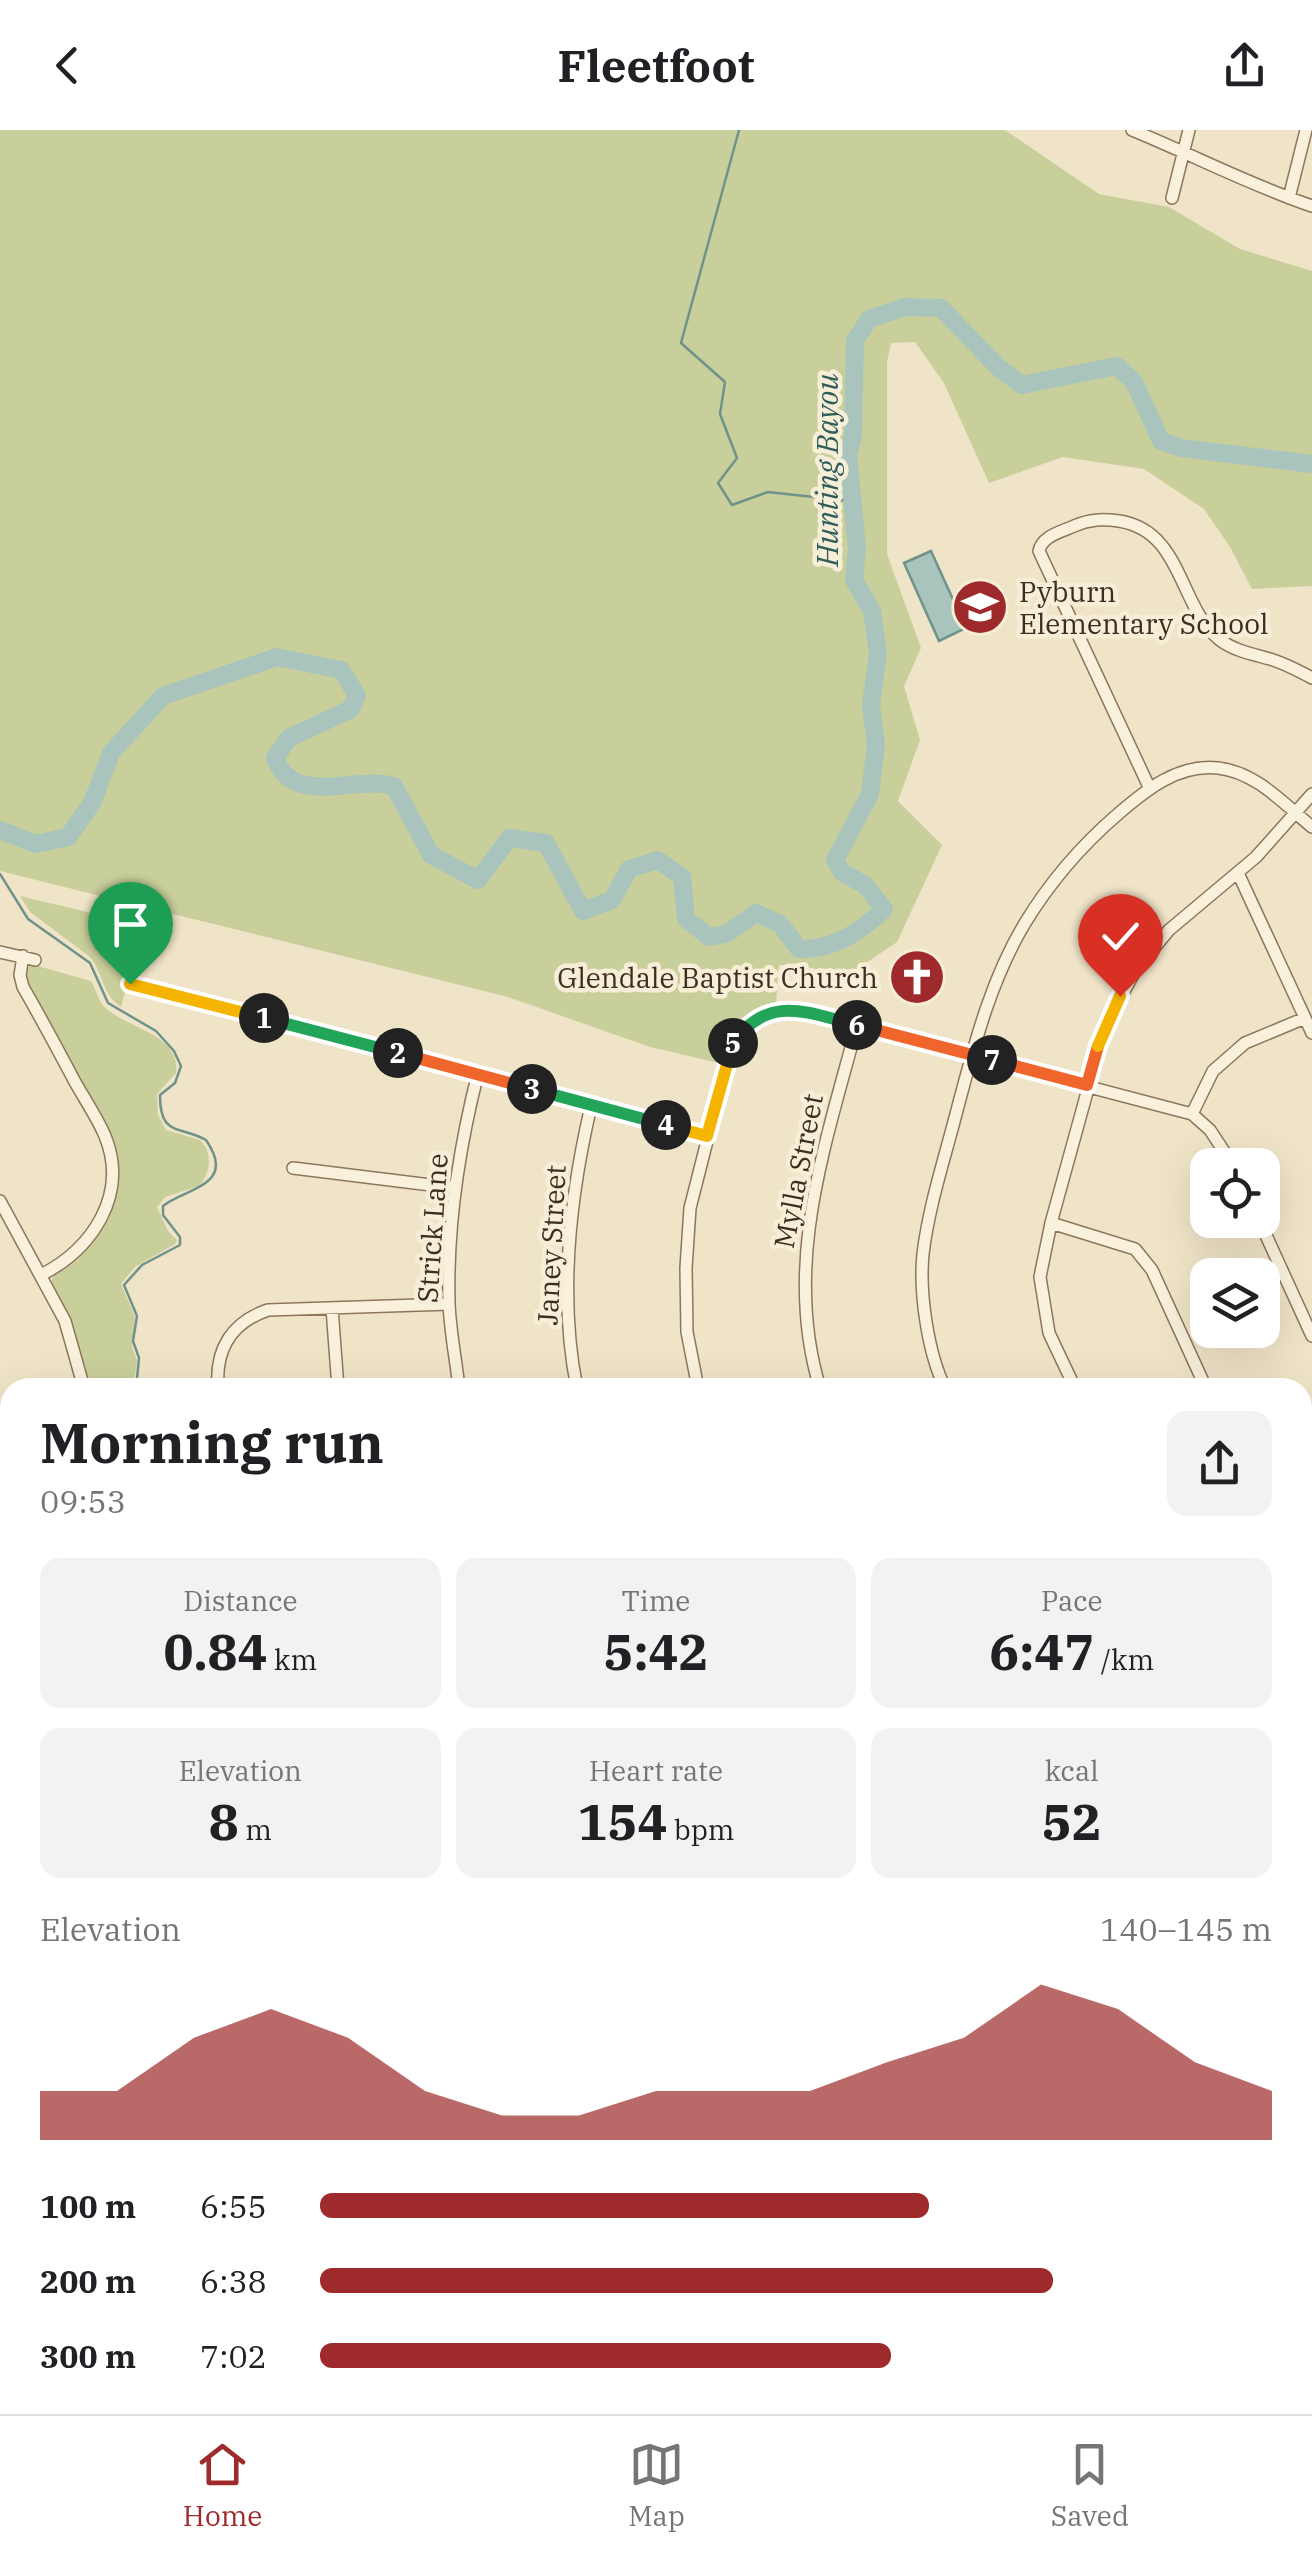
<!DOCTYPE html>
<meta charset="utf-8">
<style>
:root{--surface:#fff;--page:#f2f2f2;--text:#202124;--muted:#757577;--line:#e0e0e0;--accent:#9e2a2b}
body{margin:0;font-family:"IBM Plex Serif",serif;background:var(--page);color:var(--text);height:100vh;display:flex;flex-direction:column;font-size:38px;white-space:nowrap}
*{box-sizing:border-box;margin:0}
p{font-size:32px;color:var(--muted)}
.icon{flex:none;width:55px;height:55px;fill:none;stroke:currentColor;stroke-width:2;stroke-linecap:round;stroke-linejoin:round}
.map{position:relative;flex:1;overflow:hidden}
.panel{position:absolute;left:0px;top:1248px;width:1312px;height:1038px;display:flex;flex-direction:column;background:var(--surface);border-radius:30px 30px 0 0;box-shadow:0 10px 40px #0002}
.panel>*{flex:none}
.fabs{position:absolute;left:1190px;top:1018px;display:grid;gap:20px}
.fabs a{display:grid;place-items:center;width:90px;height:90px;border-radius:20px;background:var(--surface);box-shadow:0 10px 40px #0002;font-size:50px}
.pin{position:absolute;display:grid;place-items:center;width:85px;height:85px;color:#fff;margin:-102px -42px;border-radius:50% 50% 50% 0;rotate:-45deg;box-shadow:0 0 10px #0007}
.pin .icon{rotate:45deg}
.km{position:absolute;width:50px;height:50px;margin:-25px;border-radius:50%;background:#222;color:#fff;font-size:28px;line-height:50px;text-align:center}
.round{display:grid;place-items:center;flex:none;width:105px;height:105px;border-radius:20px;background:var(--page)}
.head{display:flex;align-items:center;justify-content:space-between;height:170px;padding:0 40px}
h1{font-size:55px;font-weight:800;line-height:75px}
.figures{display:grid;grid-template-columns:repeat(3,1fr);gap:15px;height:170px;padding:10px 40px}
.figures div{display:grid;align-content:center;border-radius:20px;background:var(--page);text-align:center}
.figures b{font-size:50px;font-weight:800}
.figures small{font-size:28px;font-weight:400}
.figures p{font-size:28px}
.chart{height:280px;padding:20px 40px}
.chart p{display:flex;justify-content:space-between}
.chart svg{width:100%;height:180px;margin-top:10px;fill:var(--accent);opacity:.7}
ul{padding:0 40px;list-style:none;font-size:32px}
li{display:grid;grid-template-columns:160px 120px 1fr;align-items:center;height:75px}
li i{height:25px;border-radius:12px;background:var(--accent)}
header{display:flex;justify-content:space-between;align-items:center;height:130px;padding:0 40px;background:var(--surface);font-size:45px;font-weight:800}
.dock{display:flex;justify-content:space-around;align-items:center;height:140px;border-top:2px solid var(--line);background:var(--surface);font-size:28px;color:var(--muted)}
.dock a{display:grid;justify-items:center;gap:5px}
.dock .active{color:var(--accent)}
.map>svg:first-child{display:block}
.green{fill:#c9cf9b}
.water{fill:#a9c4bc;stroke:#6f938a;stroke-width:2.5}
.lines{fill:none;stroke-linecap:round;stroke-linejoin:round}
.stream{stroke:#6f938a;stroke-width:2.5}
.canal{stroke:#a9c4bc;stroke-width:10}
.river{stroke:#a9c4bc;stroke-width:18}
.street-casing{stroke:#8d765c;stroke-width:14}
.secondary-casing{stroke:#6f573f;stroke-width:18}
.primary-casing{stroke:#5b4430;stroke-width:20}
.street{stroke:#faf1dc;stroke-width:11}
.secondary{stroke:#faf1dc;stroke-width:15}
.primary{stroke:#f3d9a0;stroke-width:18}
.rail-casing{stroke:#3d2e20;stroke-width:6}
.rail{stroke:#f7eed8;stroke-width:2.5;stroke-dasharray:8;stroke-linecap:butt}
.split-1-casing{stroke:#fff;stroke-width:20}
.split-2-casing{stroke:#fff;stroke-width:20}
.split-3-casing{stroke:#fff;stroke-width:20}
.split-4-casing{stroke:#fff;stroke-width:20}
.split-5-casing{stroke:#fff;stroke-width:20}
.split-6-casing{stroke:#fff;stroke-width:20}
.split-7-casing{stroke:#fff;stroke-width:20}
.split-8-casing{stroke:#fff;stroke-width:20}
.split-9-casing{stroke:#fff;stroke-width:20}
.split-1{stroke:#f5b400;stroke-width:12}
.split-2{stroke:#22a559;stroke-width:12}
.split-3{stroke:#f0652b;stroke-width:12}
.split-4{stroke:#22a559;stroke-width:12}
.split-5{stroke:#f5b400;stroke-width:12}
.split-6{stroke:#22a559;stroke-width:12}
.split-7{stroke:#f0652b;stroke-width:12}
.split-8{stroke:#f0652b;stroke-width:12}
.split-9{stroke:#f5b400;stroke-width:12}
.labels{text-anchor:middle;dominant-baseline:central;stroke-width:9;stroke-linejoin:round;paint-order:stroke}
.poi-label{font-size:28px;fill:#3d2e20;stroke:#f7eed8;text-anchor:start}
.street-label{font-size:28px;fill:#3d2e20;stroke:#f7eed8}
.water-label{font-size:30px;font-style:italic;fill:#2f5d5a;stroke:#f7eed8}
</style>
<header><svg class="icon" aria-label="back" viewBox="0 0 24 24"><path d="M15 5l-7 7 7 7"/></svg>Fleetfoot<svg class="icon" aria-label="share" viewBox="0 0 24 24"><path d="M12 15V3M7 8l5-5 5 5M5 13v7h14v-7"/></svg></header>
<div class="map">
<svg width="1312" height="2284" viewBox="0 0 1312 2284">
<rect width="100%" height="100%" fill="#f0e4c8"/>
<path class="green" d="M0 0H1005L1099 64 1169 77 1240 119 1312 141V456L1252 459 1230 417 1204 379 1144 339 1063 327 989 353 944 253 915 212 891 213 887 232V424L921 518 904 556 920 610 898 671 942 715 897 812 847 846 798 835H779L776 874C744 882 727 901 719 933L650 917 508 867 0 741Z
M20 766 142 795 121 877C101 863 104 844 90 827L30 782Z
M31 834 91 851C95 858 98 868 102 874 122 899 181 901 176 943L157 964 158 985 166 1000 200 1010C213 1022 211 1043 199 1056L165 1067 157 1077 168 1101 177 1110 175 1114 135 1137 121 1154 135 1187 132 1217 137 1231 133 1257H89L74 1200 51 1151 55 1144 67 1137 94 1111 107 1089 114 1067 102 989 28 855 26 841Z"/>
<path class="water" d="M931 421 966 498 939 511 904 433Z"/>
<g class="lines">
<path class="stream" d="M739 0 681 213 725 252 720 284 737 328 718 353 732 375 768 362 850 371
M0 744 28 789 90 833 108 873 156 901 174 921 181 936 175 953 160 965C160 1007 179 995 206 1010 238 1056 185 1058 163 1076V1085L180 1107V1115L142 1135 124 1155 137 1186 133 1211 139 1228 136 1258"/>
<path class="canal" d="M0 1807 10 1810
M309 2275 314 2284"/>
<path class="river" d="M0 700 36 714 68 707 92 673 111 623 163 566 277 527 341 540 357 565 351 579 289 608 275 628C293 678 355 645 394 656L431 725 478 750 509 708 546 713 583 781 612 770 629 739 658 730 682 747 686 789 709 807 726 804 756 783 780 794 799 819C834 820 860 802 884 779L865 755 843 743 835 730 870 664 876 615 871 575 878 523 872 481 854 450 857 418 848 325 853 306 855 211 869 189 905 177 941 178 999 238 1022 255 1117 236 1134 252 1161 311 1181 318 1312 334"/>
<g class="street-casing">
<path id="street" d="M1132 0C1193 25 1250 55 1312 76
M1172 68 1189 0
M1289 68 1306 0
M1150 659 1039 421C1042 406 1061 402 1074 396 1090 389 1103 389 1119 391 1183 401 1178 476 1220 510 1235 521 1252 524 1270 529 1284 533 1299 541 1312 548
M1238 743 1312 903
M0 822 35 830
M23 826 20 845 23 857C41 888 58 920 75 952 85 970 97 987 105 1006 129 1065 92 1119 41 1145
M130 854 707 1005
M1192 984 1213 941 1245 913 1305 888
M293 1038 455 1058
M0 1071 65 1191 84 1258
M1259 1090 1312 1206
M1051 1093 1135 1119 1152 1140 1206 1258
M332 1178 338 1258
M218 1258C215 1219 232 1192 268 1180L449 1174
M459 1258C456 1230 450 1201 449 1173 447 1096 459 1018 478 943
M577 1258C558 1165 570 1066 591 976
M698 1258 687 1202 686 1138 690 1078 731 917 747 894 772 883 792 879 1192 984 1210 1000 1233 1035
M820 1258C782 1134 826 1014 857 895
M945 1258C928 1223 919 1163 923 1124 928 1082 941 1040 952 999 971 929 987 856 1025 793 1050 752 1082 715 1118 684 1147 659 1178 634 1218 638 1256 642 1284 674 1312 697
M1075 1258 1049 1203 1040 1147 1051 1093 1105 897 1135 841 1169 800 1256 727 1312 664
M0 1304 10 1307
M1302 1489 1312 1492
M0 1693 10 1654
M634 2284 637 2275
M762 2284 764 2275
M892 2284 894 2275
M1018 2284 1021 2275
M1142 2284 1145 2275"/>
</g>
<g class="secondary-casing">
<path id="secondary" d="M540 2284 543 2275"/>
</g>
<g class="primary-casing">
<path id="primary" d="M0 1471 10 1473
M0 1496 10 1506
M1302 1798 1312 1801
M1302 1827 1312 1830"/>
</g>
<use href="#street" class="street"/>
<use href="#secondary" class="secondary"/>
<use href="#primary" class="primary"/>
<g class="rail-casing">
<path id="rail" d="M0 1874 10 1882
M1302 1992 1312 1956
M205 2275 210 2284
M241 2275 246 2284
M1229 2284 1232 2275"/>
</g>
<use href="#rail" class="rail"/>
</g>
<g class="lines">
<g class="split-1-casing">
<path id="split-1" d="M130 854 264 888"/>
</g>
<g class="split-2-casing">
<path id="split-2" d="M264 888 398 923"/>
</g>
<g class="split-3-casing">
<path id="split-3" d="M398 923 532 959"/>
</g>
<g class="split-4-casing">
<path id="split-4" d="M532 959 666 995"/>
</g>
<g class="split-5-casing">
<path id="split-5" d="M666 995 707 1006 733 913"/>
</g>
<g class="split-6-casing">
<path id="split-6" d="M733 913C769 863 807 883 857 895"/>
</g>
<g class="split-7-casing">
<path id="split-7" d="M857 895 992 930"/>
</g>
<g class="split-8-casing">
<path id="split-8" d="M992 930 1087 955 1098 916"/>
</g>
<g class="split-9-casing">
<path id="split-9" d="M1098 916 1120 866"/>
</g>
<use href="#split-1" class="split-1"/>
<use href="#split-2" class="split-2"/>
<use href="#split-3" class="split-3"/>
<use href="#split-4" class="split-4"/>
<use href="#split-5" class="split-5"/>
<use href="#split-6" class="split-6"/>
<use href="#split-7" class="split-7"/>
<use href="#split-8" class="split-8"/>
<use href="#split-9" class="split-9"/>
</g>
<defs>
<g id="school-disc" transform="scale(2.875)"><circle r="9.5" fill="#9e2a2b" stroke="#f7eed8"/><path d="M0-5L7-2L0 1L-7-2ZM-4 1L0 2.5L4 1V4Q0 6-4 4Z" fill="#fff"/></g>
<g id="church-disc" transform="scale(2.875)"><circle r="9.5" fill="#9e2a2b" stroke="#f7eed8"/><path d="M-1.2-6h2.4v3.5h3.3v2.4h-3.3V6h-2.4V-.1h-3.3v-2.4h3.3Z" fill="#fff"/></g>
</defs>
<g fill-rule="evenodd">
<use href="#school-disc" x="980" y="477"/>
<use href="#church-disc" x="917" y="847"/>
</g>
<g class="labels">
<g class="poi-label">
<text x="1019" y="461">Pyburn<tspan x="1019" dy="32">Elementary School</tspan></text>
<text x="878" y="847" text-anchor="end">Glendale Baptist Church</text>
</g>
<g class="street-label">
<text transform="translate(798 1041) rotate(-79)">Mylla Street</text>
<text transform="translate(432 1098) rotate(-86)">Strick Lane</text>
<text transform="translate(551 1115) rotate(-87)">Janey Street</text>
</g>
<g class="water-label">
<text transform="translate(826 340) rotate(-90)">Hunting Bayou</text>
</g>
</g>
</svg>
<div class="fabs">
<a><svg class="icon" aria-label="locate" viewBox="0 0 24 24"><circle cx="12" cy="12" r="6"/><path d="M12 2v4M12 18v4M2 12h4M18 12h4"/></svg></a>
<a><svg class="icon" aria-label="layers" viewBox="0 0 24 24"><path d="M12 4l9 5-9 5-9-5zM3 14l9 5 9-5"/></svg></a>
</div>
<div class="pin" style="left:130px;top:854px;background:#1e9e55"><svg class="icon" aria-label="arrive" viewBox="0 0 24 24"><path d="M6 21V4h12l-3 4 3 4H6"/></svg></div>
<div class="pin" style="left:1120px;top:866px;background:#d93025"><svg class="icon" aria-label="check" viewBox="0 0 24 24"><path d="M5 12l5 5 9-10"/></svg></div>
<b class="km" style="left:264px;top:888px">1</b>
<b class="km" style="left:398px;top:923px">2</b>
<b class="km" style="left:532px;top:959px">3</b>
<b class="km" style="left:666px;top:995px">4</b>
<b class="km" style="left:733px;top:913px">5</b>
<b class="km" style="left:857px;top:895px">6</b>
<b class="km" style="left:992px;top:930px">7</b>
<section class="panel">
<div class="head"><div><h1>Morning run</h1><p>09:53</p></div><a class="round"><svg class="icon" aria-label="share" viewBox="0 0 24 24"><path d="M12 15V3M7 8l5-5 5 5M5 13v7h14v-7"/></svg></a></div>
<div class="figures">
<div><p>Distance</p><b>0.84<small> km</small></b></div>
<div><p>Time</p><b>5:42</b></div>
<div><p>Pace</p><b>6:47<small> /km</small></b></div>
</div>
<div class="figures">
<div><p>Elevation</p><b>8<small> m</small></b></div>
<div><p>Heart rate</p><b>154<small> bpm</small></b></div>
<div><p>kcal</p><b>52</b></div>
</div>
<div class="chart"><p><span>Elevation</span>140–145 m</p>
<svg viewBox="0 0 160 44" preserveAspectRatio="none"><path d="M0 44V32L10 32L20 19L30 12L40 19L50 32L60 38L70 38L80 32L90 32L100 32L110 25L120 19L130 6L140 12L150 25L160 32V44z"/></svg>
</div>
<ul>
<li><b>100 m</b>6:55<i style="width:64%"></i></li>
<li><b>200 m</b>6:38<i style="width:77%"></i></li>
<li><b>300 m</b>7:02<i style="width:60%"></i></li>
</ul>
</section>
</div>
<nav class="dock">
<a class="active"><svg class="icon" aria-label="home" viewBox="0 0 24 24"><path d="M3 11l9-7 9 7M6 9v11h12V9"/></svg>Home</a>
<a><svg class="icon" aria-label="map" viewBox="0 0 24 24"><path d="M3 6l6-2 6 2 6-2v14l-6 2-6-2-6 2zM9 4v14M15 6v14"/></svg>Map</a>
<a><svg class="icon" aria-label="saved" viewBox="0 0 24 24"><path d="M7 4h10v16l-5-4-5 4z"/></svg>Saved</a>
</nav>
